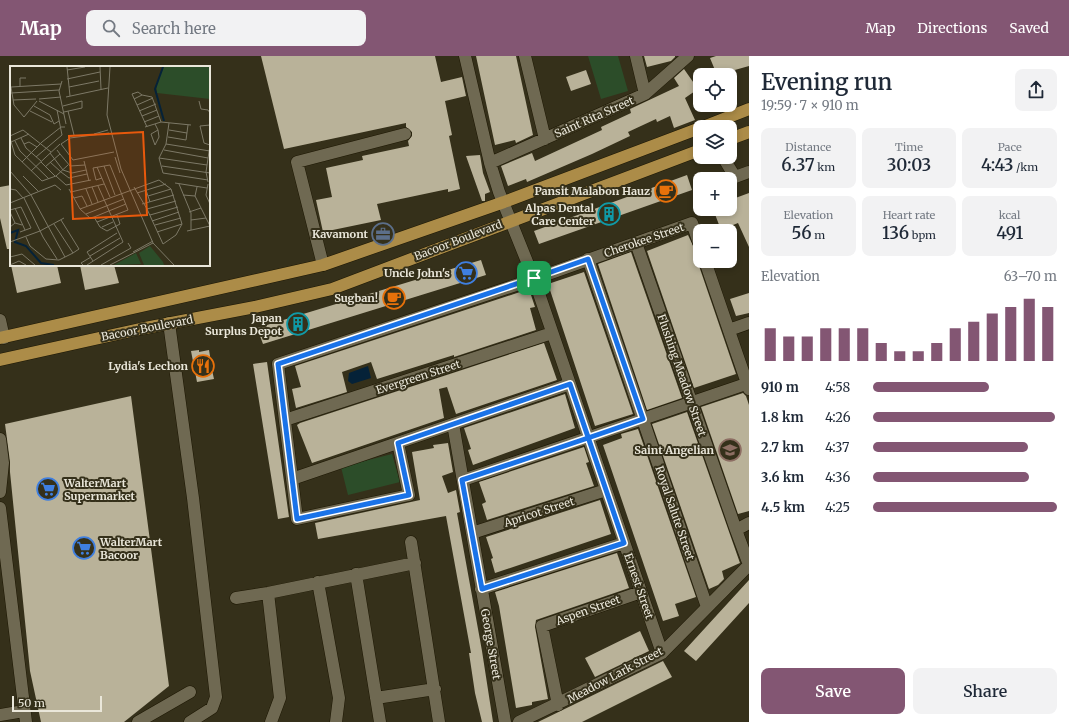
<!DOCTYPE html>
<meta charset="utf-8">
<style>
:root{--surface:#fff;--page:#f2f2f3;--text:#1f2937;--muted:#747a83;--accent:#835673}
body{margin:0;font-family:Merriweather,serif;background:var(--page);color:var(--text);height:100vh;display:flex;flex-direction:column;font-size:15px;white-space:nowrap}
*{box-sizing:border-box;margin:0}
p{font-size:13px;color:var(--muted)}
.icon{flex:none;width:22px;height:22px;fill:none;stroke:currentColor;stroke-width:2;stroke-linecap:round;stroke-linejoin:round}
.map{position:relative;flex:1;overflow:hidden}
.panel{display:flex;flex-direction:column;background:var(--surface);width:320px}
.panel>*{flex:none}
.buttons{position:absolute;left:693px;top:12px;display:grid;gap:8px}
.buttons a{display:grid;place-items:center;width:44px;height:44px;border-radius:8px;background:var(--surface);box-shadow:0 2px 6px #0003;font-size:20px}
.scale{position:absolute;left:12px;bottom:10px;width:90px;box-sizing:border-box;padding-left:4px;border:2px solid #eae7da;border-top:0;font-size:11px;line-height:14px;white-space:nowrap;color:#eae7da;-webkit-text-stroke:3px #35301a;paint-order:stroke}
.pin{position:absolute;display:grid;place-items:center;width:34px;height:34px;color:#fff;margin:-17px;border-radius:8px;box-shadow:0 2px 6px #0006}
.round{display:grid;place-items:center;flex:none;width:42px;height:42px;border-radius:8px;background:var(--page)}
.summary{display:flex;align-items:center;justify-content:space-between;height:68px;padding:0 12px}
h1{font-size:22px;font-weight:600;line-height:30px}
.figures{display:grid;grid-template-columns:repeat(3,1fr);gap:6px;height:68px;padding:4px 12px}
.figures div{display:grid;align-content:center;border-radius:8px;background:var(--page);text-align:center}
.figures b{font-size:17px;font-weight:600}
.figures small{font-size:11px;font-weight:400}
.figures p{font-size:11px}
.chart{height:112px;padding:8px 12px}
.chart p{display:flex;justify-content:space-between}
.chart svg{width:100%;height:72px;margin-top:4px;stroke:var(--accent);stroke-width:6}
.primary-button{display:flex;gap:8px;margin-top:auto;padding:8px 12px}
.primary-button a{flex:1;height:46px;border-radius:8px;background:var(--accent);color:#fff;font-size:16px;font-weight:600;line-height:46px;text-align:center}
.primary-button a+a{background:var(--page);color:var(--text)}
ul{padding:0 12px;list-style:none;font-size:13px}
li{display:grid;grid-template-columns:64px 48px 1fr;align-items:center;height:30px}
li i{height:10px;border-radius:5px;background:var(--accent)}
header{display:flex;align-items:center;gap:24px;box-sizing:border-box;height:56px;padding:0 20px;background:var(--accent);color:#fff}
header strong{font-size:19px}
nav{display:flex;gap:22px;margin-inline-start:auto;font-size:14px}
.search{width:280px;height:36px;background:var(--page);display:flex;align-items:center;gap:10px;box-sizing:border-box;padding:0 14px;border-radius:8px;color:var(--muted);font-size:15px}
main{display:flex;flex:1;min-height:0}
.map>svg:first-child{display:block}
.green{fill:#2c4d29}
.water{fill:#052238}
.building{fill:#b9b299}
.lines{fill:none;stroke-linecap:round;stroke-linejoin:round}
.minor-casing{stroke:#1d1703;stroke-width:13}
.major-casing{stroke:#1d1703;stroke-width:13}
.minor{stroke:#6f6952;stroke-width:12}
.major{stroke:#ac8c48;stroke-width:12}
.route-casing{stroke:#fff;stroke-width:8}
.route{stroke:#1a73e8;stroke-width:5}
.labels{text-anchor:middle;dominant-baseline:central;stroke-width:4;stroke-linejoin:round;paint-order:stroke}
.street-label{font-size:11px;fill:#eae7da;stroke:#35301a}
.poi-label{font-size:11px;font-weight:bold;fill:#eae7da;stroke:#35301a;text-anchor:end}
.inset-river{fill:none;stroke:#052238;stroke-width:2}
.inset-road{fill:none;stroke:#7d7967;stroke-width:1}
.view{fill:#e8590c;fill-opacity:0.15;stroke:#e8590c;stroke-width:2}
.inset-edge{fill:none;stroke:#eae7da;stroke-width:2}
</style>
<header>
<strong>Map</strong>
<div class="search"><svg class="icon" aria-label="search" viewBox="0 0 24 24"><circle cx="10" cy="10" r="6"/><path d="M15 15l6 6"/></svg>Search here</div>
<nav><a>Map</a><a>Directions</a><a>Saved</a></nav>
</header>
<main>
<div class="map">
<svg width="749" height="666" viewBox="0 0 749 666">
<rect width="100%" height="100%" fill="#35301a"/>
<path class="green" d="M588 0H618L628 35 601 43Z
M392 398 400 426 348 439 341 411Z"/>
<path class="water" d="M368 310 371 322 352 328 348 325 349 317Z"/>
<path class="building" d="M261 0H435L441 26 462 21 466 40 445 45 452 79 449 80 460 133 448 136V133L377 148 381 164 323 176 316 144 332 141 326 112 363 104 362 100 409 90 408 85 412 80V76L406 71V67L284 93Z
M476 0H516L533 79 516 87 515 84 495 89Z
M644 0H675V1L671 5 647 11Z
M716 0H749V10L717 19 710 2Z
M684 13 698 33 685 42 695 64 674 72 670 60 657 66 656 63 628 76 630 80 592 98 527 126 526 123 508 130 501 110 532 97 535 105 602 74 601 71 631 57 630 53 679 30 674 22Z
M586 14 591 28 571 35 566 21Z
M480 99 483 117 490 136 485 138V145H482L466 100Z
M687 119 692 134 539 188 534 175Z
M11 129V193H7L0 162V131Z
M749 137V191L738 167 721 174 713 153H730V144Z
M688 179 696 196 698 207 736 318 694 332 647 195Z
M631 196 682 342 647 354 598 208Z
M481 204 486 219 263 288 257 272Z
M11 209H57L61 227 17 237Z
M80 209H114L119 227 85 234Z
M584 216 633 358 595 370 548 228Z
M529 233 535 251 530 252 536 274 454 301V299L377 323 371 306 342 316 347 336 296 352 292 333 301 331 295 310Z
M749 237V257L736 260 730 243Z
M544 287 557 324 456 358 447 331 439 333 444 362 312 407 297 369 300 367Z
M199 294V296L209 294 211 306 202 309 204 316 212 314 214 323 197 326 191 295Z
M267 306 289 461 278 463 253 308Z
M743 337 746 340 749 349V455L738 458 701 351Z
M565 338 575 372 473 409 468 394 471 393 464 372Z
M131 340 169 630 124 666H41L30 615 10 416V406L5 368Z
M687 356 740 507 722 515 724 523 718 529 709 533 652 368Z
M638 373 696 541 675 548 679 560 663 565 603 389 622 382 621 378Z
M448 387 453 416 442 420 448 437 456 434 460 456 457 457 482 595 493 666H482L475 637 469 597H471L446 460 318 483 315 467 420 444 412 396 434 392 433 389Z
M584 391 589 406 586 407 594 430 487 464 482 448 486 446 479 426Z
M600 444 611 478 495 517 491 503 493 502 486 481Z
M617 497 629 532 536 564 535 571 548 643 532 646V649L516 652 499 550 495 536Z
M749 524V547L696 605 684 595Z
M640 575 649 595 595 621 585 602Z
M663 605 672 621 582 666H538Z"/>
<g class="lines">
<g class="minor-casing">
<path id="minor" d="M465 0 490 107 499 136 534 223 662 597
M525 0 545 83
M636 0 645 38
M723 101 735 121 749 116
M490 107 645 38 688 0
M636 187 736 474
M588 203 707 551
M705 205 749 333
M323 209 297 106 405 78
M0 264 4 282
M169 267 193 442 216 641 212 652 190 666
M729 274 749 267
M285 364 552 277
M453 368 505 666
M0 383 3 407 0 436
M398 387 409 439 297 463 278 308 534 223 692 167 700 190
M292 423 570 328
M463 424 749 327
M0 452 26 666
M472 477 606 434
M411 486 439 666
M356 518 380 666
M318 526 339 642 336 666
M481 533 624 487
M268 537 280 642 271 666
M236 542 268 537 415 507
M376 642 435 633
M558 649 542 570 641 536
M0 659 24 655
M138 666 190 636
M519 666 662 597 749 509 736 474 749 467"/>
</g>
<g class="major-casing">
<path id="major" d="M703 71 749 53
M730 83 749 76
M0 282 323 209 504 146 700 72
M0 304 140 273 255 251 332 233 700 94"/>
</g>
<use href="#minor" class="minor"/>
<use href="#major" class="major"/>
</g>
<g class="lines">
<g class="route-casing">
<path id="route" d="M534 222 278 308 297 463 409 439 398 387 570 328 624 487 482 533 462 424C523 404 583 384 643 363L588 203 534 222"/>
</g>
<use href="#route" class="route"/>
</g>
<defs>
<g id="cafe-ring" transform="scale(1.15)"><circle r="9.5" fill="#35301a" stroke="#e8710a" stroke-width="1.5"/><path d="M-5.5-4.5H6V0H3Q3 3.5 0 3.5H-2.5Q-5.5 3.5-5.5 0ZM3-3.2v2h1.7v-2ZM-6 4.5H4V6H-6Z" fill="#e8710a"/></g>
<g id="building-ring" transform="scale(1.15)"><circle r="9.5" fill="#35301a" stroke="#0f9aa8" stroke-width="1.5"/><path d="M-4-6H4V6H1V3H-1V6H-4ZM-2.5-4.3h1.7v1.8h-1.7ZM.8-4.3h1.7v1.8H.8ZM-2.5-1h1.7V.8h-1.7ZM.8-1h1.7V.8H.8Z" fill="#0f9aa8"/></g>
<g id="office-ring" transform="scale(1.15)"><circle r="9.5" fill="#35301a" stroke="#5c6f8a" stroke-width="1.5"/><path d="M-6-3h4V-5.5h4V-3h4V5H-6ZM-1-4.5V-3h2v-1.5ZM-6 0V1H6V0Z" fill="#5c6f8a"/></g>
<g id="supermarket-ring" transform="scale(1.15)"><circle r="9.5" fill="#35301a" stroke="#3f7fe0" stroke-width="1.5"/><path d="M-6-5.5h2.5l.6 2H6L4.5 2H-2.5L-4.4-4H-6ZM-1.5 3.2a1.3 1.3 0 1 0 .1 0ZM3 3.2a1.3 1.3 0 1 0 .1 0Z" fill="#3f7fe0"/></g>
<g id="restaurant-ring" transform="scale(1.15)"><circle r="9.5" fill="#35301a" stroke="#e8710a" stroke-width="1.5"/><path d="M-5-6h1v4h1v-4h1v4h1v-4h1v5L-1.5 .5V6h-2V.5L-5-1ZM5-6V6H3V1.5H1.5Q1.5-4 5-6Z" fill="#e8710a"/></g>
<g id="school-ring" transform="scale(1.15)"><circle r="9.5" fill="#35301a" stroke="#8d6e63" stroke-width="1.5"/><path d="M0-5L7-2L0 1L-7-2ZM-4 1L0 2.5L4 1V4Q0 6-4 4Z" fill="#8d6e63"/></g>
</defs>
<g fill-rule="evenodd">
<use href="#cafe-ring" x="666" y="135"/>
<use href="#building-ring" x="609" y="158"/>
<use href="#office-ring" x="383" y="178"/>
<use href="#supermarket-ring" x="466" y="217"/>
<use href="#cafe-ring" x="394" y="242"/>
<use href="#building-ring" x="298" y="268"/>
<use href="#restaurant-ring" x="203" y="310"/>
<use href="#school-ring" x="730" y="394"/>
<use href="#supermarket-ring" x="48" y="433"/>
<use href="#supermarket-ring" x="84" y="492"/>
</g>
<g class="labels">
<g class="street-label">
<text transform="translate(594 61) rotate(-24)">Saint Rita Street</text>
<text transform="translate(458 184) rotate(-21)">Bacoor Boulevard</text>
<text transform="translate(644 184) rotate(-19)">Cherokee Street</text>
<text transform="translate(147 272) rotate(-11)">Bacoor Boulevard</text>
<text transform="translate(682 319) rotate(71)">Flushing Meadow Street</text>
<text transform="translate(418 321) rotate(-18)">Evergreen Street</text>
<text transform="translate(539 456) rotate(-18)">Apricot Street</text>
<text transform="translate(675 457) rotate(71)">Royal Salute Street</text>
<text transform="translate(639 530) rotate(71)">Ernest Street</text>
<text transform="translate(588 554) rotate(-20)">Aspen Street</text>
<text transform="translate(491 588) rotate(80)">George Street</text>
<text transform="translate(615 619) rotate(-28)">Meadow Lark Street</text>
</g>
<g class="poi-label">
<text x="650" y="135">Pansit Malabon Hauz</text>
<text x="594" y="152">Alpas Dental<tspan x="594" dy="13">Care Center</tspan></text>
<text x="368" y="178">Kavamont</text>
<text x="450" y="217">Uncle John's</text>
<text x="378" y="242">Sugban!</text>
<text x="282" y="262">Japan<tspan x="282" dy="13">Surplus Depot</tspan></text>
<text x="188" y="310">Lydia's Lechon</text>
<text x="714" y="394">Saint Angelian</text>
<text x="64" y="427" text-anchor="start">WalterMart<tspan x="64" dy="13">Supermarket</tspan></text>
<text x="100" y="486" text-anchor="start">WalterMart<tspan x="100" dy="13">Bacoor</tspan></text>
</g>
</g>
<g transform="translate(10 10)">
<rect width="200" height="200" fill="#35301a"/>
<path d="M154 1H200V33L147 27 146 18ZM140 180 153 196 154 199H134L129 187ZM126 187 131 198 104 199Z" fill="#2c4d29"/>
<path class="inset-river" d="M153 1 145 23 154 55M0 167 8 164 5 176 16 180 31 197 44 199"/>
<path class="inset-road" d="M57 1 60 30M90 1 91 23M100 1 97 49 111 103 143 177 164 199M57 4 75 1M57 13 90 6M52 15 49 25 56 58M10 20V12H16M59 21 89 15M1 27 49 24M132 29 128 26 122 28 137 61M56 31 98 22M29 33 51 31M124 33 132 29 142 31 151 56M3 34 26 33M27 35 14 51 4 39 1 21 51 18M29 35 54 48M189 35 191 43 198 44 200 47M127 39 143 32M24 40 40 49 44 58 49 55M53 40 72 35V42L54 46M20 45 42 56M58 45 64 69M129 45 146 38M132 50 147 44M134 56 149 50M145 58 148 64 149 71 145 79 141 68 148 64M200 59 190 60 194 77 200 79M135 61 151 56 181 59M159 64 177 67M99 67 60 72 51 78 63 94 104 86M84 68 98 64M0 70 13 64 41 86M158 71 176 74 178 59M0 72 5 89 32 115 46 110 58 99M11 72 16 82 31 95M5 75 10 85 39 113M1 76 19 68M14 78 19 76 27 81M156 78 200 85M154 84 198 92M40 87 53 104 62 107 76 104M50 88 60 100 75 99M26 91 52 69 47 44M105 91 110 107M149 92 197 99M74 95 79 115M12 96 32 76 51 61H55M31 96 45 110M40 96 51 106M94 100 105 129M152 100 200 107M35 101 50 88 47 84M87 101 100 131M0 105 21 129 55 191M21 105 50 78M51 106 59 112 77 108M153 107 149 92 156 78 159 57M153 107 198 114M13 110 28 125M46 110 56 119 81 114M198 116 196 106 200 79M165 117 197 122M169 118 181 147V164M198 118 196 129 200 138M82 121 88 136M124 121 137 143 153 178 166 169 172 158 161 123 149 114M187 121 185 130 200 160M0 123 6 124 13 132M59 123 70 143 80 152 84 151 90 161 97 165 110 158 107 149M76 123 82 138M136 124 140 136M61 126 94 118M127 127 156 118M173 129 185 130M138 130 161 123M14 132 33 171 47 193M64 132 72 130 77 140M0 137 45 119 51 124M132 138 164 129M5 142 15 164M70 143 149 114M137 143 166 135M0 144 11 141 21 162 10 166M0 146 5 157M179 146 191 142M76 148 114 133M140 149 168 141M84 151 116 138M181 154 196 152M142 155 169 146M87 156 118 144 100 99 83 102 86 114 92 112M44 158 63 187M145 159 171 152M0 161 5 157 12 159M92 161 103 156M177 165 200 160M147 166 172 158M16 171 20 180 36 193 49 194 63 187 69 183 51 154M0 176 30 165 54 152M123 186 143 175M80 190 110 172M0 191 12 188 25 199M83 195 77 186 107 167M0 199 9 195 16 199M73 199 71 197 81 191M77 199 113 176 88 120M91 199 121 182 118 177M100 199 143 177"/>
<path class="view" d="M133 66 137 149 63 153 59 70Z"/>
<rect width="200" height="200" class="inset-edge"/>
</g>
</svg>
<div class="buttons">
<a><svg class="icon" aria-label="locate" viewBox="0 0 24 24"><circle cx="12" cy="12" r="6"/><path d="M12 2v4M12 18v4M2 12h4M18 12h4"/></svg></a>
<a><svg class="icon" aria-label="layers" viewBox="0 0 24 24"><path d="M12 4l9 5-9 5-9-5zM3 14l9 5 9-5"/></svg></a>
<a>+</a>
<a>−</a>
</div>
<div class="scale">50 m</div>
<div class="pin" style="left:534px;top:222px;background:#1e9e55"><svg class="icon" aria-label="arrive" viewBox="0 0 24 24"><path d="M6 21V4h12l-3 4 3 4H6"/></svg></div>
</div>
<section class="panel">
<div class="summary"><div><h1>Evening run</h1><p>19:59 · 7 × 910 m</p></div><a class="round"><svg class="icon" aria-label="share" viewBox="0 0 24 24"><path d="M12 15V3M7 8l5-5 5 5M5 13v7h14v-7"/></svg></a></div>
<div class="figures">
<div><p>Distance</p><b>6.37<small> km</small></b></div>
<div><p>Time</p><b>30:03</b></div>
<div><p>Pace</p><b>4:43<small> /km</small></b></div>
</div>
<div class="figures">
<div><p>Elevation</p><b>56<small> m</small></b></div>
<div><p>Heart rate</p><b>136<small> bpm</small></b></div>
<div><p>kcal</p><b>491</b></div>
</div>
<div class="chart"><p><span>Elevation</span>63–70 m</p>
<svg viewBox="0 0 160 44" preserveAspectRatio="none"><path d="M5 44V24M15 44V29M25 44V29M35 44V24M45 44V24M55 44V24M65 44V33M75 44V38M85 44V38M95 44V33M105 44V24M115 44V20M125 44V15M135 44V11M145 44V6M155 44V11"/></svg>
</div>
<ul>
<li><b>910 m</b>4:58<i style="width:63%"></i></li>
<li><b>1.8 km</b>4:26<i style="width:99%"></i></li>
<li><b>2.7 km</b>4:37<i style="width:84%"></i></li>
<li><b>3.6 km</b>4:36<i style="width:85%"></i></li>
<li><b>4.5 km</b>4:25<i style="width:100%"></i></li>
</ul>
<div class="primary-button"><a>Save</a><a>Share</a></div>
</section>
</main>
